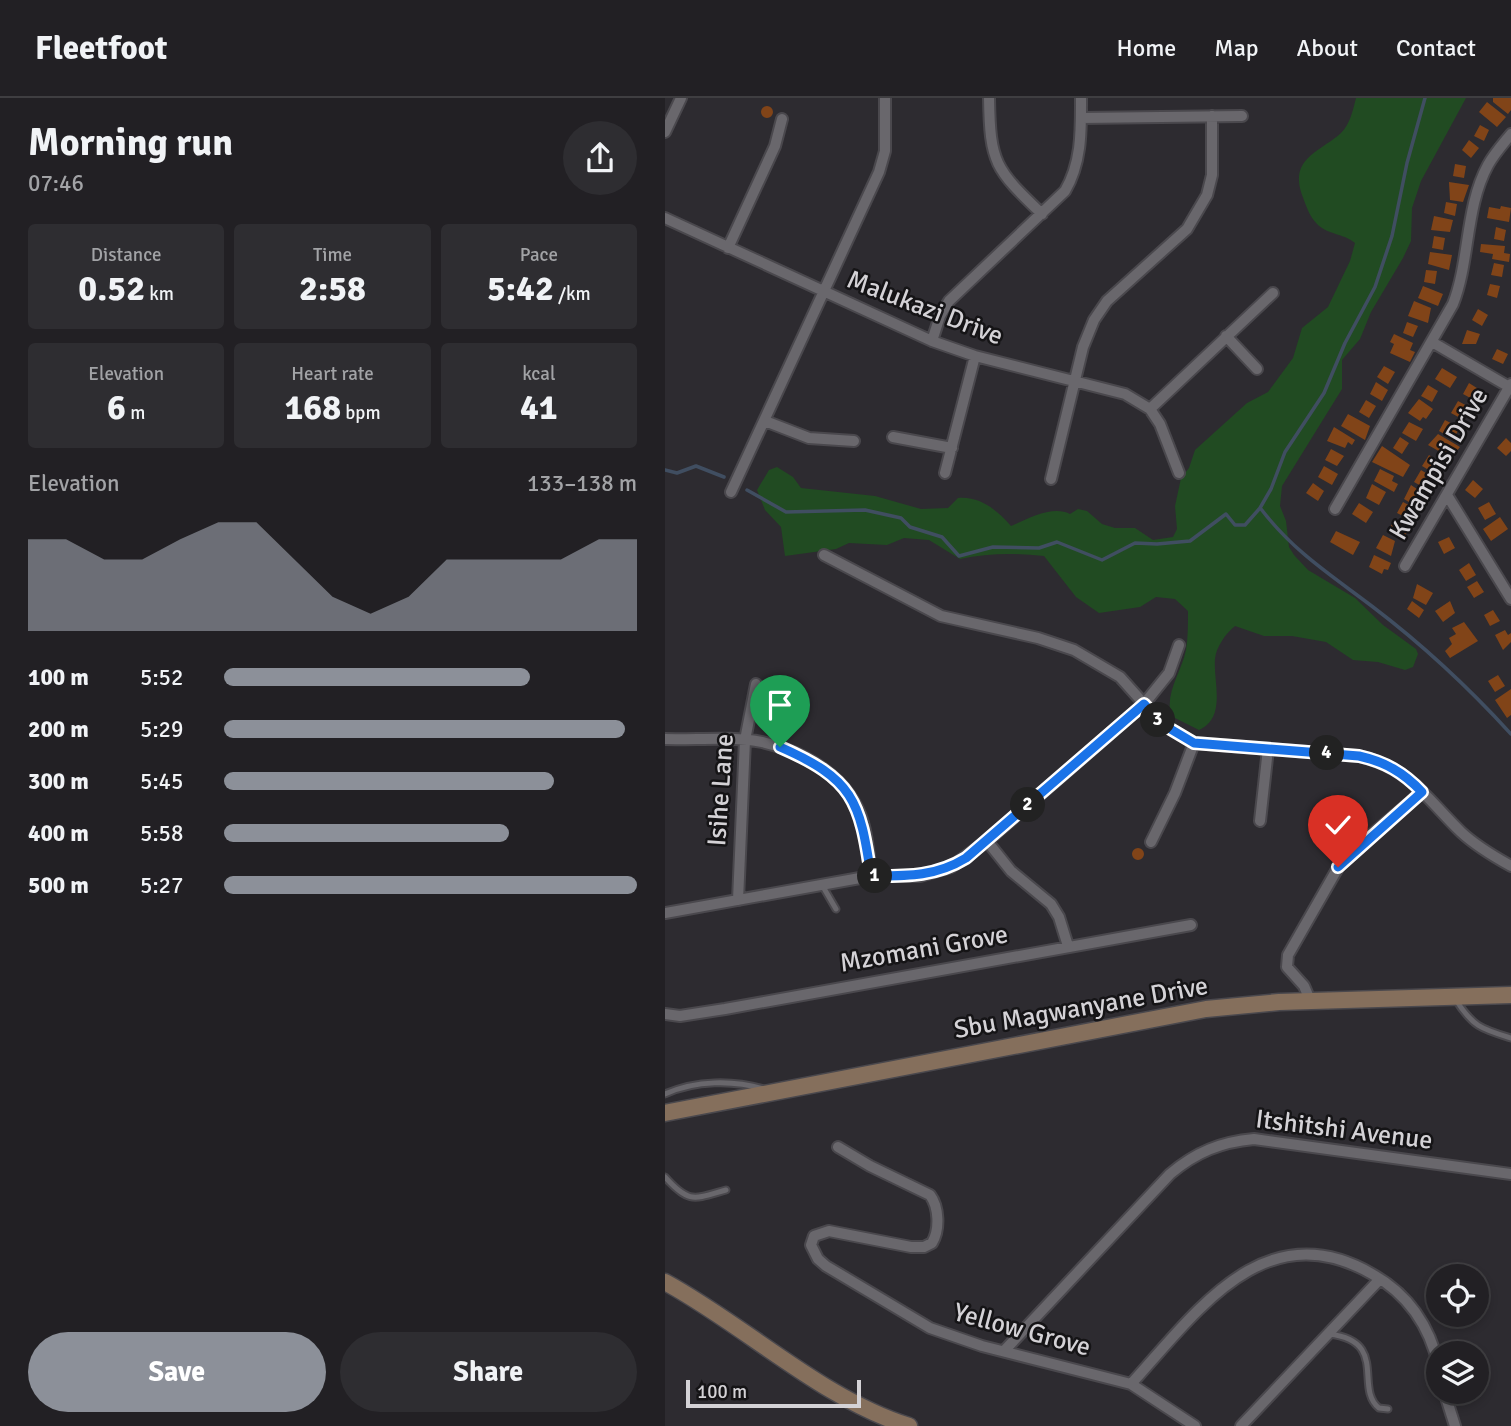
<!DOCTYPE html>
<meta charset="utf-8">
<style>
:root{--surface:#222024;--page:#2e2d31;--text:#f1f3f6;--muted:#a2a3a6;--line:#3f3e41;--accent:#8c9099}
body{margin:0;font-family:Signika,sans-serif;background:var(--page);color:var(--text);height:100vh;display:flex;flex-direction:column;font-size:26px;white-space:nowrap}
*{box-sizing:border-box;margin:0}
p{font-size:23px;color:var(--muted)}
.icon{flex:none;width:38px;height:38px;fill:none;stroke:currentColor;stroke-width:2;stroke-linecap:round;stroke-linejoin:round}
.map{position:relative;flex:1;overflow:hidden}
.side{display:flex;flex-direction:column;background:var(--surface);width:665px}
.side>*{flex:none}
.buttons{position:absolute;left:761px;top:1166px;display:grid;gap:14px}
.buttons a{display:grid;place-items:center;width:63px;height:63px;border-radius:50%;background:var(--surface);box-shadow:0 4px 10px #0003,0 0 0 2px var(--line);font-size:35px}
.scale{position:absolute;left:21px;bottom:18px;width:175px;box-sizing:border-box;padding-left:7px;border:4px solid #d4d2d6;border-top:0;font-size:19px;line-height:24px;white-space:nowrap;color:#d4d2d6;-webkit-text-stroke:5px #151416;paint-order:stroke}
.pin{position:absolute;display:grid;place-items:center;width:60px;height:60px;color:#fff;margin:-72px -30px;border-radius:50% 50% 50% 0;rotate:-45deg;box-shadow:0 0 7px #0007}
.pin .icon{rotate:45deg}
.km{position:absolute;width:35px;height:35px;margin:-18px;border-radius:50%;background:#222;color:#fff;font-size:19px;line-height:35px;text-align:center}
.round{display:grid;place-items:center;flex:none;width:74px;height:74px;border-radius:37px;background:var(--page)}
.overview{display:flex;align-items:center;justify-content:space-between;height:119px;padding:0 28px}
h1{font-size:38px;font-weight:700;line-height:52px}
.figures{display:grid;grid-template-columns:repeat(3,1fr);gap:10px;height:119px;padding:7px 28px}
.figures div{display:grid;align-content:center;border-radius:7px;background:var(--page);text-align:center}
.figures b{font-size:35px;font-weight:700}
.figures small{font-size:19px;font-weight:400}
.figures p{font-size:19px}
.chart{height:196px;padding:14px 28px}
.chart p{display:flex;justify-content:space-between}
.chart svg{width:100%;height:126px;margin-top:7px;fill:var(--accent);opacity:.7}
.button{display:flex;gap:14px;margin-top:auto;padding:14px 28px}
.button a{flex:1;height:80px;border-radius:42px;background:var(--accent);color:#fff;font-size:28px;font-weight:700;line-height:80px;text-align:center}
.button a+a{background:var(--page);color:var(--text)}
ul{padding:0 28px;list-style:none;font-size:23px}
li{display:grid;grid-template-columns:112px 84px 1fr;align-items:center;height:52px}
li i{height:18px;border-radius:9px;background:var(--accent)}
header{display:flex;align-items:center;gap:42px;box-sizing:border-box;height:98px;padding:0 35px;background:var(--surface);border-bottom:2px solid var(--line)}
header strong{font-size:33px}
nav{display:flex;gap:38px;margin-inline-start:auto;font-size:24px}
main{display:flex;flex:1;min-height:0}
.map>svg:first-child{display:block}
.green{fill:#214b22}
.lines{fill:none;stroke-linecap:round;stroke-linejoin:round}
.stream{stroke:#404e61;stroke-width:3.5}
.building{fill:#814418}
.lane-casing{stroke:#4a484d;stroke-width:9}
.street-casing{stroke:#4a484d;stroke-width:14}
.secondary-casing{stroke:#4a484d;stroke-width:19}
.lane{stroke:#69676c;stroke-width:5}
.street{stroke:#69676c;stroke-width:10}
.secondary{stroke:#856f5c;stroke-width:16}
.route-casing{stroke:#fff;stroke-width:14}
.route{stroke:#1a73e8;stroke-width:9}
.labels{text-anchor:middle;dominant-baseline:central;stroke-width:5;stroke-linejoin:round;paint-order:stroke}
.street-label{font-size:26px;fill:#d4d2d6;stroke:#151416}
</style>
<header>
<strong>Fleetfoot</strong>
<nav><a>Home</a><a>Map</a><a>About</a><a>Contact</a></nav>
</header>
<main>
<section class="side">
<div class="overview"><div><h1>Morning run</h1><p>07:46</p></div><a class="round"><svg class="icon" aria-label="share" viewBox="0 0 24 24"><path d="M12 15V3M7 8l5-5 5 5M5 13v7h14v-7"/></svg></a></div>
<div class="figures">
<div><p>Distance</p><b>0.52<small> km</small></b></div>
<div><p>Time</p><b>2:58</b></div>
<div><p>Pace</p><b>5:42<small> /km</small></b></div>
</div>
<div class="figures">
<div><p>Elevation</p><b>6<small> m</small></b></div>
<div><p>Heart rate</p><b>168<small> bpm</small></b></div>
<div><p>kcal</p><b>41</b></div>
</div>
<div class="chart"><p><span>Elevation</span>133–138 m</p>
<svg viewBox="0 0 160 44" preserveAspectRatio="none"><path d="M0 44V12L10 12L20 19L30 19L40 12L50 6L60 6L70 19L80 32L90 38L100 32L110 19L120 19L130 19L140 19L150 12L160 12V44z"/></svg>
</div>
<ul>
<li><b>100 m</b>5:52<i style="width:74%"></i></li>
<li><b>200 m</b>5:29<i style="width:97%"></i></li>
<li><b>300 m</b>5:45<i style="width:80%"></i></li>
<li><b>400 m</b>5:58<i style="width:69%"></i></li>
<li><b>500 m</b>5:27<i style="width:100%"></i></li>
</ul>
<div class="button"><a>Save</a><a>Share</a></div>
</section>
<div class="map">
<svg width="846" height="1328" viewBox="0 0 846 1328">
<rect width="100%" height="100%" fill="#2d2b30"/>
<path class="green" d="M691 0H801L756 83 747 110 746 143 738 160 706 214 695 241 677 262V291L617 388 615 408 621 423 624 449 629 457 643 472 690 500 718 527 751 551 753 556 748 569 740 572 713 564 688 562 661 544 627 538H599L570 528C561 535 551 549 550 561 548 583 562 620 534 632L506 618C500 594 516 575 521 552 523 540 523 526 523 513L510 501 491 499 475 509 434 515 411 499 379 458C351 455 322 455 295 461L264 442 239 440 222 447 184 445 171 451 120 458 116 429 100 412 92 392 104 372 112 369 128 379 136 390 210 398 256 411 283 410 293 400C315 398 332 412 346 428 363 421 387 407 405 416L413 411 422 413 437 426 450 430H470L488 442 508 439 512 431 510 408 516 380 524 370 530 352 582 305 603 294 628 260 637 230 663 209 685 163 690 145C678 135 663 137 652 126 644 118 641 107 637 97 624 60 655 54 676 35 685 26 688 12 691 0Z"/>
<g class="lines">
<path class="stream" d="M0 372 12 375 31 368 59 379
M82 392 121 414 200 412 236 420 245 429 277 439 294 458 328 449 374 450 392 444 437 462 470 445 492 446 525 443 561 416 570 427H580L595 410 606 391 620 354 659 295 680 245 710 189 727 138 742 65 760 0
M596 411C629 454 666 477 708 509 758 547 804 590 846 636"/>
</g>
<path class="building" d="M828 0H846V12L843 16 828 4Z
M822 4 841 19 832 29 814 14Z
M96 14a6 6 0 1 1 12 0a6 6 0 1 1-12 0Z
M815 27 824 32 819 43 809 38Z
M804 42 814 50 806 60 797 52Z
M790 66 801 68 799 80 788 78Z
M784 84 804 87 798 104 785 102Z
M781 104 792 106 790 118 779 115Z
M836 108 846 110 844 124 822 120 824 109 835 111Z
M769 118 788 122 785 134 766 132Z
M831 129 841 132 839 143 829 141Z
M769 138 780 140 778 152 767 150Z
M816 146 840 148 839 155 845 156 844 164 827 161 828 156 815 154Z
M765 154 787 157 784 172 763 166Z
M829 165 839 167 837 179 826 177Z
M761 172 772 173 770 186 759 184Z
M825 186 835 188 832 200 822 197Z
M758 188 778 196 773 208 753 200Z
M749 203 766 210 763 225 743 218Z
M813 211 823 217 817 228 807 222Z
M742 224 753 228 748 239 738 235Z
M802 232 815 236 811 246H797Z
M729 236 748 245 745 252 750 254 745 264 725 255 729 246 725 244Z
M832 251 843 256 838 266 827 261Z
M719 268 730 274 723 286 712 279Z
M777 270 792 279 785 290 770 281Z
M711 284 723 292 717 303 705 296Z
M804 285 815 292 809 302 798 296Z
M763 287 773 293 767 304 756 298Z
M754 301 768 311 761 321 758 319 755 323 743 315Z
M701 302 711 308 704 320 694 314Z
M793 303 804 309 797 321 786 315Z
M683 316 705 328 700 342 676 328Z
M780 322 795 330 788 341 774 333Z
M744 324 758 331 751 343 737 335Z
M669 329 690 342 687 347 683 344 680 350 662 343Z
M773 336 795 349 786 360 763 347Z
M735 339 744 345 737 356 728 350Z
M841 340 846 345V353L841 358 832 350Z
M717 348 745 367 738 379 707 364Z
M666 351 679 358 672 368 660 362Z
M764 357 773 363 767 374 757 368Z
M659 368 673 376 667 387 653 379Z
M715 371 729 378 727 383 733 386 729 394 709 383Z
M756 372 772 382 763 392 749 384Z
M808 382 818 391 810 400 800 392Z
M648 385 659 393 653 403 641 395Z
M707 386 721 394 714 407 701 400Z
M746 387 764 399 758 408 754 406 752 409 739 401Z
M738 404 751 411 744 421 732 415Z
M824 404 831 416 820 422 813 410Z
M694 405 708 414 701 425 687 416Z
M835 419 843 431 826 443 818 431Z
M729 422 744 430 738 442 723 434Z
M671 433 695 444 688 457 665 444Z
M718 437 730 443 726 458 711 450Z
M784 439 790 450 779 456 773 444Z
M709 457 726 465 723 472 719 471 717 476 704 469Z
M804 465 811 477 801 483 794 472Z
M812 483 819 494 809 500 802 489Z
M752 486 768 495 761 507 748 500Z
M747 503 759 512 754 520 742 511Z
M785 503 790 515 778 524 770 513Z
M828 512 835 523 825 528 819 517Z
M799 524 813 543 785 560 780 553 787 546 784 540 791 536 787 530Z
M840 532 843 537 846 535V544L838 552 830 537Z
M833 577 840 588 830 594 823 583Z
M846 591V617L842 620 830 602Z
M467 756a6 6 0 1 1 12 0a6 6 0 1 1-12 0Z"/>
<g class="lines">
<g class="lane-casing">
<path id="lane" d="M157 787 171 811
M791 902C808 929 817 931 846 940
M0 996C31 982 68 982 99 991
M0 1079C24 1106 29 1101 61 1092
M664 1236C724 1243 689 1290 714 1310L723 1311"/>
</g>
<g class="street-casing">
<path id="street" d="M324 0C325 65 330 71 377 116
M416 20 577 18
M0 34 16 0
M0 120 267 243 310 258 460 296 485 311 495 326 514 375
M63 150 110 48 117 21
M561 238 592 271
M267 243 275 218 284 203 400 93C417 64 416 32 416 0
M767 244 846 290
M485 311 608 195
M100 323 144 340 189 343
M228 339 287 350
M280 375 310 258
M386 381 418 249 429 222 442 203 522 131 542 97 547 77V18
M66 394 214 74 220 53V0
M782 397 846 501
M670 411 788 206C805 163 800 109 823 67 829 56 838 46 846 36
M159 457 276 518 373 540 409 552 455 579 497 626 529 645 694 658C745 670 761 700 796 734 811 748 828 758 846 768
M740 468 846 286
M0 641C31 642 67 638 97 644 141 654 185 680 198 725 203 741 204 761 206 778
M595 723 603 651
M322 743 346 773 386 806 394 819 403 848
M486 744 510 695 529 645
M73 802 80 642 91 586
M0 815 206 778H255L286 769 322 743 479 606 504 575 514 547
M645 902 639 888 622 869 623 857 678 761 757 694
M0 916 15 918 60 911 526 827
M173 1049 205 1068 265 1097C274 1109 275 1132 267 1145L259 1149H246L164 1133 149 1138 146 1147 153 1161 161 1168 265 1230 317 1248 466 1286 530 1328
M339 1253 505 1076C531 1054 556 1044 589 1041L846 1076
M466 1286C530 1216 599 1113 707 1176 743 1196 765 1229 774 1269
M779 1293 790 1328
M576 1328 715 1181"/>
</g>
<g class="secondary-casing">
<path id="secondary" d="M0 1015 541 911 614 904 846 897
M0 1184C81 1228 157 1301 244 1328"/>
</g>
<use href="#lane" class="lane"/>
<use href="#street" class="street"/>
<use href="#secondary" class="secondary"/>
</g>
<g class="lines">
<g class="route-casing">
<path id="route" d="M115 649C188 681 195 702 206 778 241 778 270 779 301 760L479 606 497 626 529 645 694 658C720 664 738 674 757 694L673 769"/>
</g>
<use href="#route" class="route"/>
</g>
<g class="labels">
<g class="street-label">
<text transform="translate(260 210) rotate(21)">Malukazi Drive</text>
<text transform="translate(774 366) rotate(-60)">Kwampisi Drive</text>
<text transform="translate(56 692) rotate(-86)">Isihe Lane</text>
<text transform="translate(259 851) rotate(-10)">Mzomani Grove</text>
<text transform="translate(416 910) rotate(-10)">Sbu Magwanyane Drive</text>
<text transform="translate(679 1032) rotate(7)">Itshitshi Avenue</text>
<text transform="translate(357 1232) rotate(15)">Yellow Grove</text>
</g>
</g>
</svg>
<div class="buttons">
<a><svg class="icon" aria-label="locate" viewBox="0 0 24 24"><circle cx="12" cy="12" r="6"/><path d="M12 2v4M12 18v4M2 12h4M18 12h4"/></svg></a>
<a><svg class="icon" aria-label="layers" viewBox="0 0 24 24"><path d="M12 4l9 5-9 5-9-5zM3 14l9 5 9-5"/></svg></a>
</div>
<div class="scale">100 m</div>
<div class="pin" style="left:115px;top:649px;background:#1e9e55"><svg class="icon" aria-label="arrive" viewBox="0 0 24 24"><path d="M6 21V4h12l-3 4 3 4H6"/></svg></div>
<div class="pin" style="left:673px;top:769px;background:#d93025"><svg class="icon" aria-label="check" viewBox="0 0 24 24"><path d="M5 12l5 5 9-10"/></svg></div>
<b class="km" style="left:210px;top:778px">1</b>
<b class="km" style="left:363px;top:707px">2</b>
<b class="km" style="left:493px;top:622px">3</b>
<b class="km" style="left:662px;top:655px">4</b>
</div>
</main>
